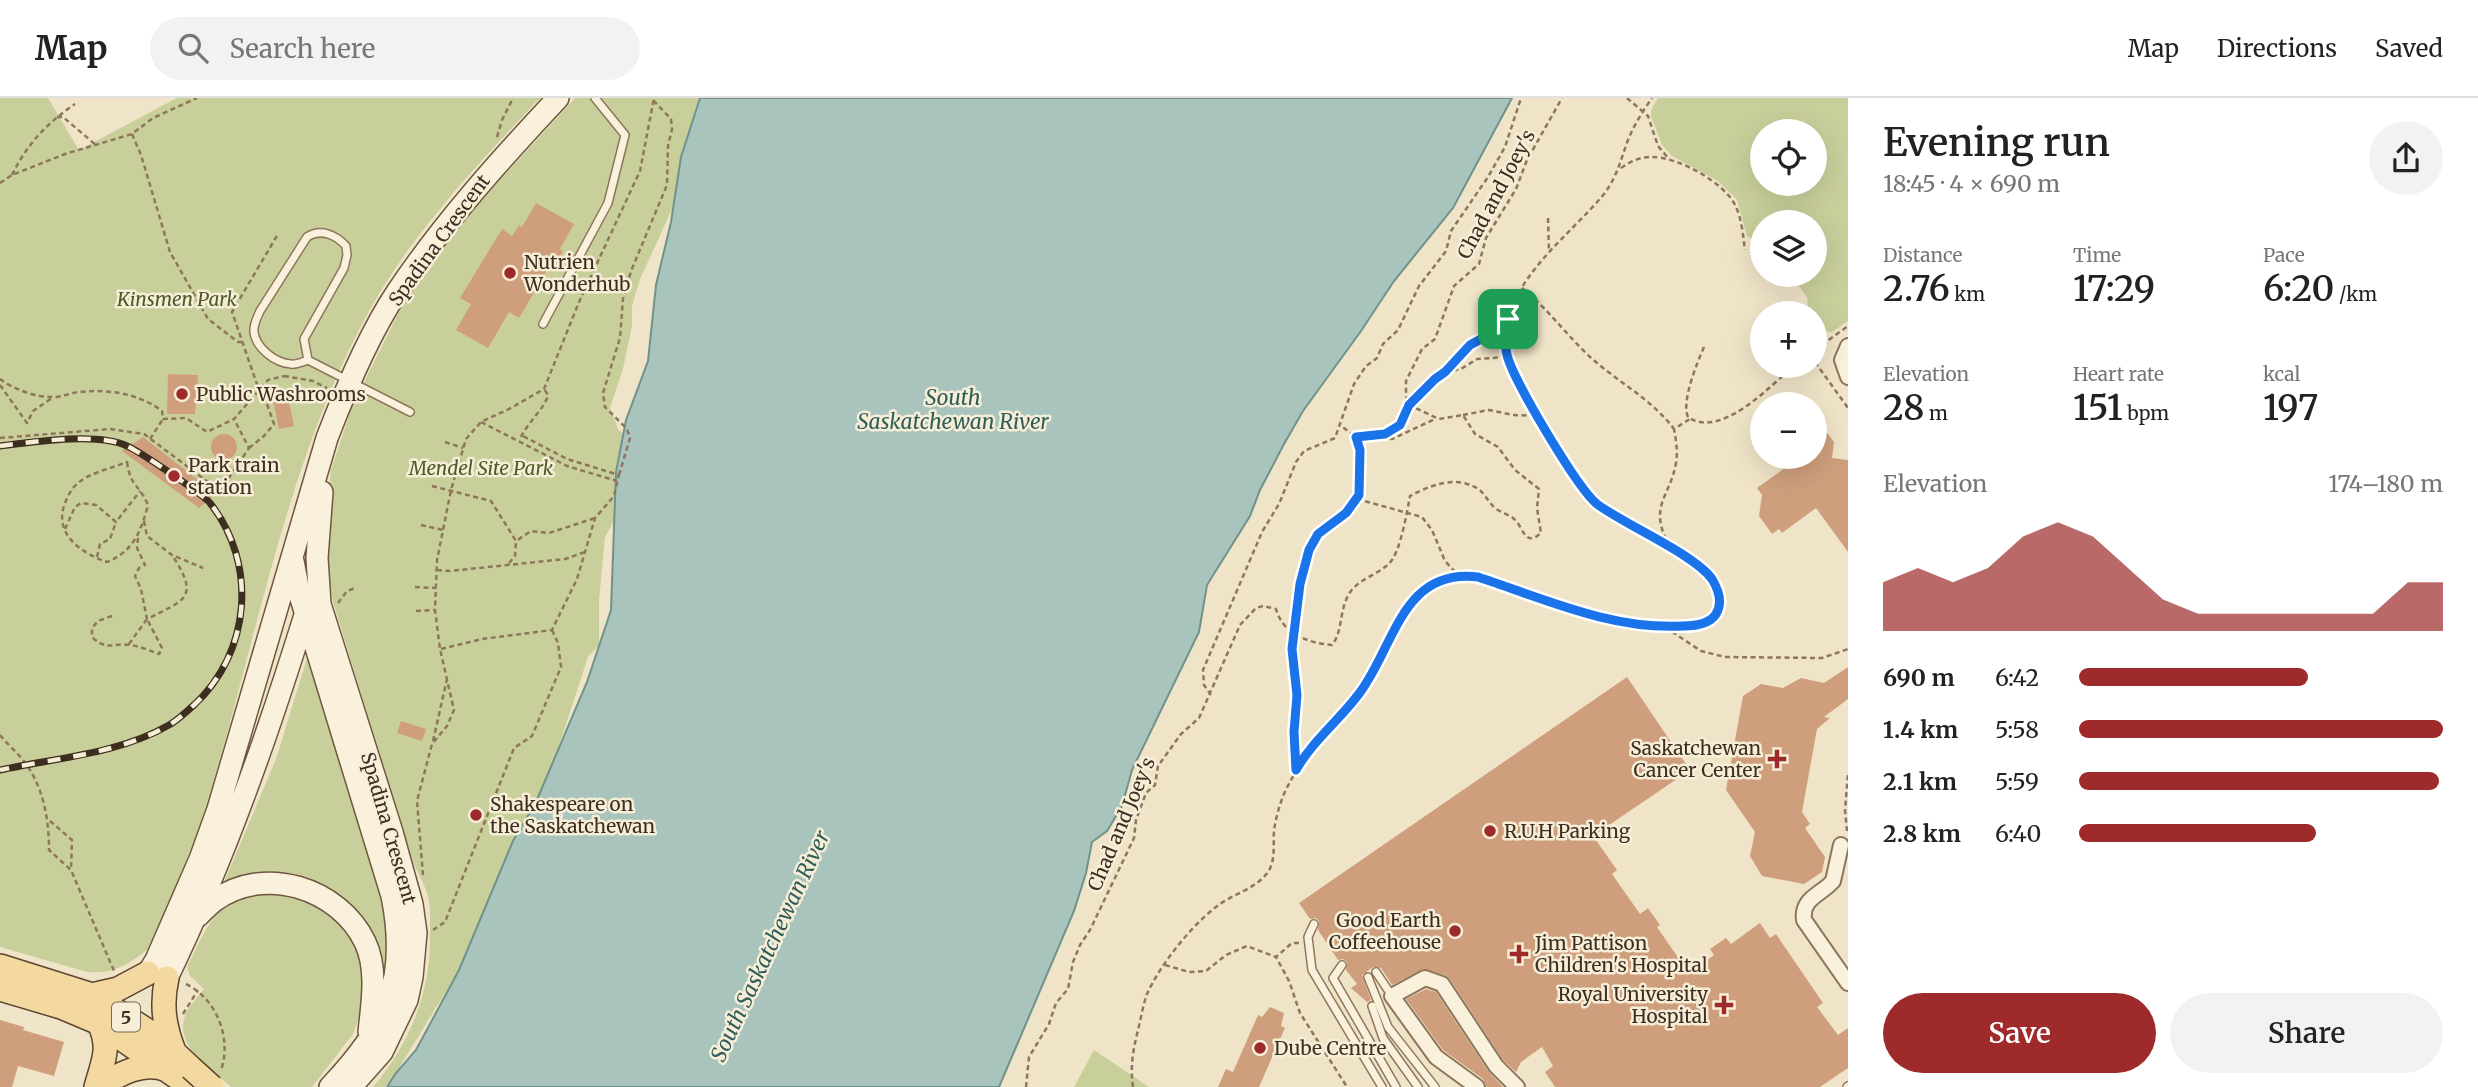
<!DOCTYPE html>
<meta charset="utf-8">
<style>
:root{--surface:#fff;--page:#f2f2f2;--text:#222;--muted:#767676;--line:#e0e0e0;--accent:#9e2a2b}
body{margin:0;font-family:Merriweather,serif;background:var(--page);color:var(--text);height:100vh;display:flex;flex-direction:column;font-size:26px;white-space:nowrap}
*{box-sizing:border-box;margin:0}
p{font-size:23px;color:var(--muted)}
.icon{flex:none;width:38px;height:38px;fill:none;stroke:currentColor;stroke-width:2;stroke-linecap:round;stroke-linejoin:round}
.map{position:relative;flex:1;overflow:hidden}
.panel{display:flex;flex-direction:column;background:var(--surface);width:630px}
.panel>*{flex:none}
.controls{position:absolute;left:1750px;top:21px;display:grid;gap:14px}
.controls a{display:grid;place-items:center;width:77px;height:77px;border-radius:50%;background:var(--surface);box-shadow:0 7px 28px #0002;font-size:35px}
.pin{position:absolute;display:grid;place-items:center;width:60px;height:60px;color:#fff;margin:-30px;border-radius:14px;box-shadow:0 4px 10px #0006}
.round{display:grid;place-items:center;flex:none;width:74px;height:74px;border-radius:37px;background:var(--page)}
.head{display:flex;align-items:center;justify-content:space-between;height:119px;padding:0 35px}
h1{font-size:38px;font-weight:600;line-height:52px}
.stats{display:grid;grid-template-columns:repeat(3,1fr);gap:10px;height:119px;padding:7px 35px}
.stats div{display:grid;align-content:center}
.stats b{font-size:35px;font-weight:600}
.stats small{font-size:19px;font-weight:400}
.stats p{font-size:19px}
.chart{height:196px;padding:14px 35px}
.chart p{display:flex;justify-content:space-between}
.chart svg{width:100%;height:126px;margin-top:7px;fill:var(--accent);opacity:.7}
.cta{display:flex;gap:14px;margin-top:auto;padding:14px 35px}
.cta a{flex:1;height:80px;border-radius:42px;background:var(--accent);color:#fff;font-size:28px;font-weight:600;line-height:80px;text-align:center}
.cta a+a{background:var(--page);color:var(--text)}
ul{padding:0 35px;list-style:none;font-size:23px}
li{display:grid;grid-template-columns:112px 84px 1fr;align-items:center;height:52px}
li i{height:18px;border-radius:9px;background:var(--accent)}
header{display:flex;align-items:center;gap:42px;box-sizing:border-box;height:98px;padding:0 35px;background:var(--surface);border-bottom:2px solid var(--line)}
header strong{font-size:33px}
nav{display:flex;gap:38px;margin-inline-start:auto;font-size:24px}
.search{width:490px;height:63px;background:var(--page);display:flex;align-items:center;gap:18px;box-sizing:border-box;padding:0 24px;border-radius:38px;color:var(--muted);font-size:26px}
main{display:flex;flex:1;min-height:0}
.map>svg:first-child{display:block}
.green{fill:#c9cf9b;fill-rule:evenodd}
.water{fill:#a9c4bc;stroke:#6f938a;stroke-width:2}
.building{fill:#cf9f7d}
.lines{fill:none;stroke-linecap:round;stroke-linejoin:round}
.lane-casing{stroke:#8d765c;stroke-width:10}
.street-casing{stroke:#8d765c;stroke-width:18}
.secondary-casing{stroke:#6f573f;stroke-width:24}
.primary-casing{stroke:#5b4430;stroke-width:26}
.path{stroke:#8d765c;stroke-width:2.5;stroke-dasharray:5 3.5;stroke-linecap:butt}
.lane{stroke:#faf1dc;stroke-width:7}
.street{stroke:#faf1dc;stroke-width:14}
.secondary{stroke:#faf1dc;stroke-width:21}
.primary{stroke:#f3d9a0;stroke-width:23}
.rail-casing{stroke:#3d2e20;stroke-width:7}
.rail{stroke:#f7eed8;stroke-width:4.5;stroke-dasharray:13;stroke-linecap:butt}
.primary-bridge-casing{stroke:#5b4430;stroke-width:26;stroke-linecap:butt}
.primary-bridge{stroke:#f3d9a0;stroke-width:23}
.route-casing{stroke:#fff;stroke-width:14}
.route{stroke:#1a73e8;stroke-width:9}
.poi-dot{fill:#9e2a2b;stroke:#f7eed8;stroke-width:2.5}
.labels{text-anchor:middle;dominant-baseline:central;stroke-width:5;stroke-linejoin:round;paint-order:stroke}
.shield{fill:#f7eed8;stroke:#756857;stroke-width:2}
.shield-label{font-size:18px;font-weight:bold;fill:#3d2e20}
.street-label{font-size:19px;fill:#3d2e20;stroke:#f7eed8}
.poi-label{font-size:19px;fill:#3d2e20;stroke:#f7eed8;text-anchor:start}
.park-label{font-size:19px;font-style:italic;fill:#4d5a26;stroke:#f7eed8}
.water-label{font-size:21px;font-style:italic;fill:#2f5d5a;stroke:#f7eed8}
</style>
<header>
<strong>Map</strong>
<div class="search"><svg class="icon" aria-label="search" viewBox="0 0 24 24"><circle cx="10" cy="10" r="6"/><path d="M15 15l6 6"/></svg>Search here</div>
<nav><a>Map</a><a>Directions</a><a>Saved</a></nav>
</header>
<main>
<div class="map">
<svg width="1848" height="989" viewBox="0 0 1848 989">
<rect width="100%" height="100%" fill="#f0e4c8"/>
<path class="green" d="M0 0H48L79 52 177 0H540C474 70 405 142 361 228 282 380 255 552 204 714 189 761 167 806 148 851 130 866 112 877 87 874L0 849Z
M575 0H701L691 60 674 107 640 181 632 208V228L623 271 610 310 618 331 635 347 618 416 605 439 599 503V547L588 559 538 712 459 872 396 975 385 989H373C410 945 431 895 430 836 430 824 431 811 428 799 425 787 418 775 413 764L333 504 326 458 325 424 331 372 353 306 407 198 441 150 466 119Z
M1658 0H1848V223L1832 234 1826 233 1808 209 1807 199 1791 177H1815V124H1762V146L1747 138 1737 102 1718 83 1672 58 1662 47 1651 18V12ZM1762 33H1815V86H1762Z
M308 557 385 803 389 865 380 896 345 803 330 792 301 779 222 789 276 661Z
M270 792 308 798 346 827 364 864 362 911 353 936 312 989H231C212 972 174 949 185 918 188 909 198 899 204 891L190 878 187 869C211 822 213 803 270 792Z
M1094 952 1149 989H1074Z"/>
<path class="water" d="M700 0H1512L1453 110 1394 183 1361 233 1303 313 1284 346 1260 392 1250 418 1207 487 1199 534 1132 672 1122 708 1107 733 1092 744 1086 775 1074 813 999 989H387L396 975 416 952 459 872 513 743 536 704 587 584 611 512 616 374 626 322 648 263 656 187 671 124 681 59Z"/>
<path class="building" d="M536 105 574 126 560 151 563 153 557 164 553 162 519 220 509 214 488 250 456 232 471 206 460 200 502 131 512 138 519 127 522 129Z
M168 276 198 277 195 316H167Z
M287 294 294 328 279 331 272 297Z
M1825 332 1834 344 1832 360 1848 362V454L1816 410 1782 435 1779 431 1772 436 1759 418 1762 397 1757 390 1800 359H1815V340Z
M211 349a13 13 0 1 1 26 0a13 13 0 1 1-26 0Z
M143 339 216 396 199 410 122 353Z
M1848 569V601L1824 619 1830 620 1817 631 1802 714 1810 726 1805 730 1825 759 1822 774 1804 786 1762 778 1750 758 1755 734 1726 692 1743 598 1761 586 1783 590 1801 580 1824 585Z
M1627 579 1690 672 1593 738 1617 772 1612 776 1640 816 1648 810 1660 827 1657 829 1684 868 1688 867 1692 873 1714 857 1710 851 1726 840 1731 846 1760 825 1770 840 1776 836 1823 905 1817 909 1838 937 1848 930V970L1820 989H1555L1545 974 1553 968 1542 949 1521 964 1516 974 1503 962 1450 881 1445 877 1424 871 1392 887 1381 870 1373 869 1362 877 1371 902 1367 904 1351 890 1357 886 1346 872 1347 864 1343 861 1338 862 1318 832 1319 823 1316 820 1310 821 1299 805Z
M401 623 426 631 422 643 397 635Z
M1426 891 1436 894 1488 973 1503 989H1487L1483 981 1443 952 1406 901Z
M1270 909 1284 915 1281 928 1285 930 1259 989H1218L1226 971 1233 974 1258 917 1262 919Z
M0 922 24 929 23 932 64 944 54 978 18 968 12 989H0Z"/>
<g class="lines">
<g class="lane-casing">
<path id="lane" d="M543 226 608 105 625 37 595 0
M308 262 304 241 344 170 347 157 346 148C336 137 321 130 307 139L260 213C257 220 253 227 254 234 256 250 275 265 291 266 296 267 303 264 308 262L410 314
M1314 826 1308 839 1312 872 1382 989
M1342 867 1333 880 1396 989
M1376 874 1392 898
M1368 879 1388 929 1435 989
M1372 908 1383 940 1418 989
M1847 989 1848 988"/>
</g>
<g class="street-casing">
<path id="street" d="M1848 248 1842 262 1848 279
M1841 747 1833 783C1821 797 1801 800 1804 822L1848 885
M1477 989 1436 959 1392 898 1425 880 1442 886 1496 968 1517 989"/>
</g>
<g class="secondary-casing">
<path id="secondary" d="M322 394 317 460 320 506 392 734 412 806 416 835 412 879 407 902 382 954 351 989
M293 463 299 494 392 798C409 883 387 928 330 989
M198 818C203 813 208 808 214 803 264 766 339 790 365 844 378 871 372 906 369 934
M148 875 156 862 200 761 218 711 327 340C345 293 369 236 397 194 444 124 500 62 558 0
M167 880C224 762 267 639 306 514"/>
</g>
<g class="primary-casing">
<path id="primary" d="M0 868 92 897 159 940 191 970
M167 880C161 906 164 928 174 953
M0 891 61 909 99 925 191 989
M92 897 118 891 148 875
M96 989C103 963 111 951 99 925
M99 989C119 976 144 962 167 972"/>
</g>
<path class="path" d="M1627 0 1648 18 1658 48 1669 61
M57 19H63L96 47
M132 36 141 57 170 154 208 221 238 244H242
M497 39 502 22 513 0
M1621 70C1630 64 1639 59 1651 59 1677 58 1726 85 1736 109 1742 122 1743 138 1745 152
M12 77C27 46 47 25 75 6
M0 85 12 77 65 56 132 36 153 20 197 0
M1548 120 1549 154
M1522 190C1546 209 1565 235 1587 256 1615 283 1650 299 1674 331L1690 321
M1780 204 1784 215
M1484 240 1493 242 1506 250
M1704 249C1697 265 1681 304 1688 319 1721 342 1771 287 1794 268
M1815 252 1848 228
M1815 264 1848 310
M1445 274 1461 271 1477 261 1507 259
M284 278 313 283 327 290
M0 281C13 291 35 299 51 299 60 300 70 295 78 294 108 291 138 295 162 313L163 321 186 320 207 334 234 321 268 282 284 278
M0 287 27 325 33 313 52 300
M1463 317 1489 312 1513 317 1539 318
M481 324 567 368 617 383
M1373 338 1392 341 1435 321
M521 339C528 324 545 310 548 297L544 291
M1356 339 1385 336 1400 327 1409 307 1445 274 1470 247 1490 236 1500 225 1508 221
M0 340 110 331 144 336 220 393 249 350 234 321
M150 341 163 321
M445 344 463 350
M249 350 264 338 274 326 267 306 259 292 232 214 278 136
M127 364C130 388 139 386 148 407 141 433 134 453 107 464 81 455 53 436 65 405 68 398 71 391 77 386 88 375 113 370 127 364Z
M619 377 630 340 627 331 605 309 603 295 620 240 623 201 631 173 667 87 668 48 672 31 671 21 653 2
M432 388 491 403 516 443 531 433 549 435 595 420
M1357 401 1422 419 1432 432 1445 463 1459 478
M144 423 147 438 172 457 203 470
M421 427 443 432
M65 431 75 409 81 405 96 407 116 424 140 393
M138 440 137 450 145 467 139 470 135 478 141 491 147 521C184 502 201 501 172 457
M1670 449C1647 408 1670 400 1676 365 1678 353 1676 342 1674 331
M97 459 100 446 110 441 116 424
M509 465 515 458 516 443
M437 472 450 473 565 461 585 454
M415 489 436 490
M338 505 347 493 355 490
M416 513 435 512
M112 518 98 523 92 530V539C108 554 113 544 130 547 140 548 150 553 159 556L162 550 147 521
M1665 529 1701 553 1725 559 1822 560 1848 551
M129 546 147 521
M441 551 482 541 552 532 577 481 595 420 614 398 619 377 567 361 521 337
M1211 597 1204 587 1203 572 1262 434 1279 406 1296 364 1304 353 1335 340 1354 286 1366 268 1377 260 1383 246 1398 232 1419 188 1446 153 1451 133 1488 79 1505 49 1521 0
M0 637C8 647 19 656 26 666 44 691 49 723 49 752L71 772 114 873
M433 643 447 581
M1296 670 1294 634 1297 597 1292 551 1300 486 1309 452 1318 435 1346 415 1359 397 1360 352 1356 339 1340 327
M50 723 72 742 71 772
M1847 733 1845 712 1848 675
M423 777 417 703 432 646 447 628 454 612 440 551 435 512 437 462 451 392 466 341 481 324 511 310 544 291 579 204 640 73 654 0
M433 832 445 824 514 650 532 638 561 569 558 545 552 532
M1299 845H1292L1276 859 1289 883 1300 915 1347 989
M1165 867 1189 874 1206 873 1226 857 1247 848 1276 859
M186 886C217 901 232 941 221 972
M183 916 198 892
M1026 989 1029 959 1049 926 1056 905 1068 891 1073 864 1080 847 1090 832 1134 740 1136 722 1146 695 1155 687 1158 668 1181 636 1199 620 1240 527 1256 510 1263 508 1276 511C1283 536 1308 545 1332 547 1343 534 1339 512 1349 496 1358 480 1382 476 1392 462 1401 449 1407 414 1410 398 1427 389 1448 380 1467 386 1485 391 1484 400 1495 410 1501 415 1509 416 1514 421 1524 429 1524 450 1541 435L1537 410 1539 391 1515 372 1498 349 1475 336 1463 317 1439 321 1409 307 1406 298V283L1422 251 1435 241 1454 188 1479 166 1486 140 1516 91 1527 62 1562 0
M1133 989C1130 969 1133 952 1138 932 1141 920 1143 907 1147 896 1160 867 1191 828 1216 809 1232 796 1256 791 1268 774 1276 762 1273 745 1274 732 1276 720 1279 708 1284 696 1302 655 1337 627 1362 591 1385 559 1392 519 1424 493 1441 479 1457 476 1478 479L1606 522 1639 528 1698 527 1712 520 1719 508V498L1710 479 1672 451 1600 408 1586 395 1520 285C1515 275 1509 266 1507 255 1494 191 1569 139 1604 96 1617 79 1621 61 1628 42 1634 27 1643 13 1652 0"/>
<use href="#lane" class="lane"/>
<use href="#street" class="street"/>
<use href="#secondary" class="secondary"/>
<use href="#primary" class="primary"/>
<g class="rail-casing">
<path id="rail" d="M0 348C32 344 98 334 127 348 139 353 204 397 210 405 258 466 251 554 194 607 186 614 178 622 169 627 119 656 55 660 0 672"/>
</g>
<use href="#rail" class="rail"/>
<g class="primary-bridge-casing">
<path id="primary-bridge" d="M191 970 212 989"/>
</g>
<use href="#primary-bridge" class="primary-bridge"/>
</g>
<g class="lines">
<g class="route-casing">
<path id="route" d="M1508 221C1506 233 1504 245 1507 257 1513 282 1578 391 1597 406 1625 427 1694 456 1712 481 1718 491 1723 505 1716 516 1709 527 1694 528 1683 528 1612 532 1545 501 1478 479 1403 470 1395 546 1361 593 1341 621 1313 642 1296 672L1294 634 1297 597 1292 551 1300 486 1309 452 1318 436 1346 415 1359 397 1360 352 1356 339 1385 336 1400 327 1409 307 1435 281 1445 274 1470 247 1490 236 1500 225Z"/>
</g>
<use href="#route" class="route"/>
</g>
<g class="poi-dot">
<circle cx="510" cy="175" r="7"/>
<circle cx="182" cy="296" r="7"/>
<circle cx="174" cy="378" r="7"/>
<path d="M1773.5 650.5h7v7h7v7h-7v7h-7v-7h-7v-7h7z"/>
<circle cx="476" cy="717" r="7"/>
<circle cx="1490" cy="733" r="7"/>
<circle cx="1455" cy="833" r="7"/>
<path d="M1515.5 845.5h7v7h7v7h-7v7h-7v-7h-7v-7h7z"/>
<path d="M1720.5 896.5h7v7h7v7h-7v7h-7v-7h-7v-7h7z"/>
<circle cx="1260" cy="950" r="7"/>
</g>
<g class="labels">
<rect class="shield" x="112" y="904.5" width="28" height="29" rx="5"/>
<g class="shield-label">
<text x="126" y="919">5</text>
</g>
<g class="street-label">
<text transform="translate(1496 96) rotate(-62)">Chad and Joey's</text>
<text transform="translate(439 142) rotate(-54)">Spadina Crescent</text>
<text transform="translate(1121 726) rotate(-67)">Chad and Joey's</text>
<text transform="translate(389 730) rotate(74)">Spadina Crescent</text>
</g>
<g class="poi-label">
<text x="524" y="164">Nutrien<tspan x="524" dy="22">Wonderhub</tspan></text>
<text x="196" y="296">Public Washrooms</text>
<text x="188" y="367">Park train<tspan x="188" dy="22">station</tspan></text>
<text x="1761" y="650" text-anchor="end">Saskatchewan<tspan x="1761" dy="22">Cancer Center</tspan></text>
<text x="490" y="706">Shakespeare on<tspan x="490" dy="22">the Saskatchewan</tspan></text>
<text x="1504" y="733">R.U.H Parking</text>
<text x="1441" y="822" text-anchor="end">Good Earth<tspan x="1441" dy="22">Coffeehouse</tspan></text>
<text x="1535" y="845">Jim Pattison<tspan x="1535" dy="22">Children's Hospital</tspan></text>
<text x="1708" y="896" text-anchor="end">Royal University<tspan x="1708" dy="22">Hospital</tspan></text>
<text x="1274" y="950">Dube Centre</text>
</g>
<g class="park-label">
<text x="177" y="201">Kinsmen Park</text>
<text x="481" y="370">Mendel Site Park</text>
</g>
<g class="water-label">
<text x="953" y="299">South<tspan x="953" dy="24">Saskatchewan River</tspan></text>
<text transform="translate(770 848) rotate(-65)">South Saskatchewan River</text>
</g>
</g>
</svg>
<div class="controls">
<a><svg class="icon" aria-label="locate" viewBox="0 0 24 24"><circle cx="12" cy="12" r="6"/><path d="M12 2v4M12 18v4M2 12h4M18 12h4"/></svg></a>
<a><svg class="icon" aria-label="layers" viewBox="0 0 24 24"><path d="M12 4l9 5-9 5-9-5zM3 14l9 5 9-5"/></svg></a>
<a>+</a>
<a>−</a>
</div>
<div class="pin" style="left:1508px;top:221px;background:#1e9e55"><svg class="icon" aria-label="arrive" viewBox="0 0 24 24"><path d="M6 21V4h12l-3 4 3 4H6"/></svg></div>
</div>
<section class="panel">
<div class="head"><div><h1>Evening run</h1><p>18:45 · 4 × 690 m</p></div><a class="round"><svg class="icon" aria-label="share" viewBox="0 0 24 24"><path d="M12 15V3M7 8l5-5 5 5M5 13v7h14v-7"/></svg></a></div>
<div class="stats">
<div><p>Distance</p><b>2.76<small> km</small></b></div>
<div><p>Time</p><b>17:29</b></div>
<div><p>Pace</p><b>6:20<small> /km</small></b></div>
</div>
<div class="stats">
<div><p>Elevation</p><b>28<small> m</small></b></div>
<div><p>Heart rate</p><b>151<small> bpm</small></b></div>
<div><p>kcal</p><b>197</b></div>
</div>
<div class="chart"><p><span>Elevation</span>174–180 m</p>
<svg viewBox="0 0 160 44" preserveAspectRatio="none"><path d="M0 44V27L10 22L20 27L30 22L40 11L50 6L60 11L70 22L80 33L90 38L100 38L110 38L120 38L130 38L140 38L150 27L160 27V44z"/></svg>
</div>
<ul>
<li><b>690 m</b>6:42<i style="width:63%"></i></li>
<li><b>1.4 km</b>5:58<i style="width:100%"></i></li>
<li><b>2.1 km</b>5:59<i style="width:99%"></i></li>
<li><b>2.8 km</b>6:40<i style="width:65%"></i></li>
</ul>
<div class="cta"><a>Save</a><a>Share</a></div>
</section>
</main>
